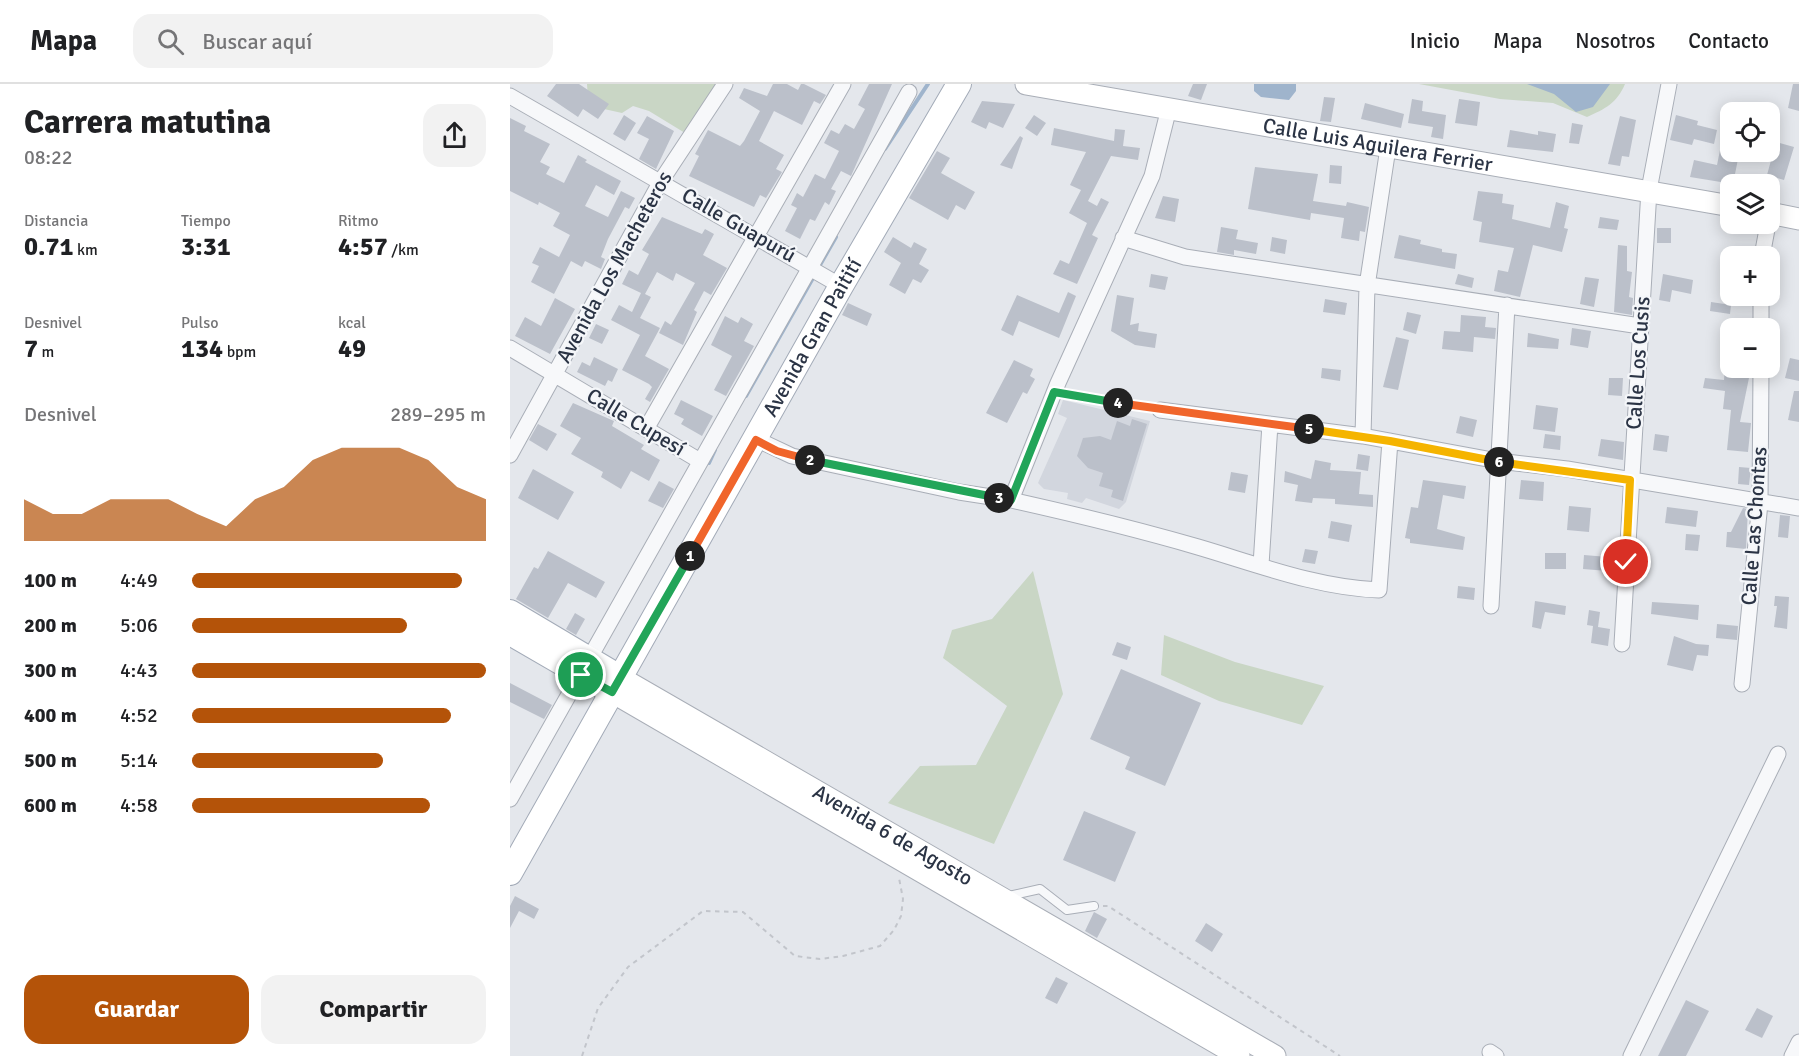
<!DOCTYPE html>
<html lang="es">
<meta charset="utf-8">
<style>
:root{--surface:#fff;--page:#f2f2f2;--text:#202124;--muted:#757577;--line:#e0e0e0;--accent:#b45309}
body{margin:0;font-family:Signika,sans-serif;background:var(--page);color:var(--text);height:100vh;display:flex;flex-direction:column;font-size:22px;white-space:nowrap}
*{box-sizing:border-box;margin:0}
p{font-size:20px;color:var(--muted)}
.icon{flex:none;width:33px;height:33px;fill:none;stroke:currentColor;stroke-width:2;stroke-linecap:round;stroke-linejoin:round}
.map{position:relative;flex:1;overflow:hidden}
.sheet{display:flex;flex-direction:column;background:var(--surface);width:510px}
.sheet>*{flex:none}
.controls{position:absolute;left:1210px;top:18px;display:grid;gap:12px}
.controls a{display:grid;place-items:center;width:60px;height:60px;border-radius:12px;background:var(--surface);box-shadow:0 3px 15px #0003;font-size:30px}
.pin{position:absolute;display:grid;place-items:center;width:51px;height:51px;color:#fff;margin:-26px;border:3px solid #fff;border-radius:50%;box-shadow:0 2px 6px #0007}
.km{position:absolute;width:30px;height:30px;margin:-15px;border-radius:50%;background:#222;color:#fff;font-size:16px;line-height:30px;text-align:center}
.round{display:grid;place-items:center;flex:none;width:63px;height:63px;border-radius:18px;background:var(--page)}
.headline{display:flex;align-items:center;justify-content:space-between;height:102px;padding:0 24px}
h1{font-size:33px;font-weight:800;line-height:45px}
.figures{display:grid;grid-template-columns:repeat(3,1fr);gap:9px;height:102px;padding:6px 24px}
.figures div{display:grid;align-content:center}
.figures b{font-size:26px;font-weight:800}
.figures small{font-size:16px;font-weight:400}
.figures p{font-size:16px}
.chart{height:168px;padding:12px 24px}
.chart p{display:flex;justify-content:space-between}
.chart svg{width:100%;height:108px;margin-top:6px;fill:var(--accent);opacity:.7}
.primary-button{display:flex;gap:12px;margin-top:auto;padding:12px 24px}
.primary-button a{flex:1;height:69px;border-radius:18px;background:var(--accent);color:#fff;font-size:24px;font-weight:800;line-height:69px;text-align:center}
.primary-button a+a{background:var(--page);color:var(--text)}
ul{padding:0 24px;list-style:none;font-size:20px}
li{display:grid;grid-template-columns:96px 72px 1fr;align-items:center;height:45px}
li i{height:15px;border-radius:8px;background:var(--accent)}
header{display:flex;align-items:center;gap:36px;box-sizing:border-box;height:84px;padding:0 30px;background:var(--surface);border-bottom:2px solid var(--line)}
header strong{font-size:28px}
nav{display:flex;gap:33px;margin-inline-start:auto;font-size:21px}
.search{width:420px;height:54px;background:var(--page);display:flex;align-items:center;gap:15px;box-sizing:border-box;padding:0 21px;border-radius:18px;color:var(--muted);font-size:22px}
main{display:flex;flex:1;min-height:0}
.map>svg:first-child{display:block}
.built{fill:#d2d6de}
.green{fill:#c9d6c5}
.water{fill:#9fb4cc}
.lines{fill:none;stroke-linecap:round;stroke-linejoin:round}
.stream{stroke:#9fb4cc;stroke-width:4}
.building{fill:#bbc0ca}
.lane-casing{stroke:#a9aeb7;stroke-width:10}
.street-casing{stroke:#a9aeb7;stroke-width:17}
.secondary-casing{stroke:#a9aeb7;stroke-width:23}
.primary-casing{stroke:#a3abb8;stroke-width:26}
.path{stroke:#c2c5cb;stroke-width:2;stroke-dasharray:4.5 4.5;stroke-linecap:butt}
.lane{stroke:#f7f8fa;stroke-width:8}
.street{stroke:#f7f8fa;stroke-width:15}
.secondary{stroke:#fff;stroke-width:21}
.primary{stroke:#fff;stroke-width:24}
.split-1-casing{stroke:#fff;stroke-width:12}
.split-2-casing{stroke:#fff;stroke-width:12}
.split-3-casing{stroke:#fff;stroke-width:12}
.split-4-casing{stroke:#fff;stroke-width:12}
.split-5-casing{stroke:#fff;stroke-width:12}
.split-6-casing{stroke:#fff;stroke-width:12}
.split-7-casing{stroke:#fff;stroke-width:12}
.split-1{stroke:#22a559;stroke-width:8}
.split-2{stroke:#f0652b;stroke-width:8}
.split-3{stroke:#22a559;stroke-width:8}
.split-4{stroke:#22a559;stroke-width:8}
.split-5{stroke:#f0652b;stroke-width:8}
.split-6{stroke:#f5b400;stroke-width:8}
.split-7{stroke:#f5b400;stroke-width:8}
.labels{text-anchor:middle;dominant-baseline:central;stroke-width:4.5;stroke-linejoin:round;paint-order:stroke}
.street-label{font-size:21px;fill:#2b3445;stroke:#f4f6f9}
</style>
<header>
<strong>Mapa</strong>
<div class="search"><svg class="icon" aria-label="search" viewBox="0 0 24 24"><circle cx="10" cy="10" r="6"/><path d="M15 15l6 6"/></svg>Buscar aquí</div>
<nav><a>Inicio</a><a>Mapa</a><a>Nosotros</a><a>Contacto</a></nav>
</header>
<main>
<section class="sheet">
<div class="headline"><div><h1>Carrera matutina</h1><p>08:22</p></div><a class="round"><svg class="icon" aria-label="share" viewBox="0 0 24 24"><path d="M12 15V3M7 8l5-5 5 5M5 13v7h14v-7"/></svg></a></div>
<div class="figures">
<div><p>Distancia</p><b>0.71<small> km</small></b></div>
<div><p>Tiempo</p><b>3:31</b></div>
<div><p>Ritmo</p><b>4:57<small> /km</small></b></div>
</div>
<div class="figures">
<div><p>Desnivel</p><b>7<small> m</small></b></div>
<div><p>Pulso</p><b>134<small> bpm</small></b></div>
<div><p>kcal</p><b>49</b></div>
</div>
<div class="chart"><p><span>Desnivel</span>289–295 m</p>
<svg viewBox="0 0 160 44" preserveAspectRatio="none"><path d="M0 44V27L10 33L20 33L30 27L40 27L50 27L60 33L70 38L80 27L90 22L100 11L110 6L120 6L130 6L140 11L150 22L160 27V44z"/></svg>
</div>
<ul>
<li><b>100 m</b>4:49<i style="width:92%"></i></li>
<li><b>200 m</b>5:06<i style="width:73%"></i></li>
<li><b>300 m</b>4:43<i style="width:100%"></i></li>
<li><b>400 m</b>4:52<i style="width:88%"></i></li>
<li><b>500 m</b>5:14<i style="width:65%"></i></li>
<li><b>600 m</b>4:58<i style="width:81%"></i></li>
</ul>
<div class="primary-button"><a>Guardar</a><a>Compartir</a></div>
</section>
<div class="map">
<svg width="1289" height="972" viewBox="0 0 1289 972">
<rect width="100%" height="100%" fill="#e4e7ec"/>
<path class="built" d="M553 316 640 337 616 418 609 425 576 414 572 419 557 415 558 409 534 405 528 399 557 334 548 330Z"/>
<path class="green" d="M77 0H207L175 49 139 27 123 22 112 29 94 25 78 15Z
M909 0H1115C1107 19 1095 25 1077 33L1043 19 990 15Z
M523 487 553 610 484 760 378 719 410 682 466 681 497 622 433 574 442 546 482 535Z
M654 551 725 578 814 602 792 641 709 617 651 591Z"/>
<path class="water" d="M744 0H786V7L779 16 751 13 744 7Z
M1017 0H1100L1083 23 1066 28 1044 10Z"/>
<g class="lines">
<path class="stream" d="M375 65 418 0
M310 181 326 153
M236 312 303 194
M199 379 205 366"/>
</g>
<path class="building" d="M46 0H69L99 20 88 35 73 25 68 33 37 12Z
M263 0H277L288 6 291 0H294L316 11 310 20 304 17 292 41 264 27 249 57 274 71 266 85 272 88 256 114 250 111 244 123 179 92 189 72 185 70 198 46 230 62 234 57 250 27 229 14 234 4 257 12Z
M359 0H382L341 92 331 87 321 105 326 107 319 121 315 118 305 137 300 135 290 155 275 147 287 124 281 121 287 109 293 113 305 90 315 95 329 67 314 59 321 46 329 50 335 40 344 45 355 25 348 21Z
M683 0H697L691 16 678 12Z
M1283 0H1289V27L1278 24Z
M814 13 825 14 821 38 810 37Z
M902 15 913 17 912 27 936 31 933 55 921 53 923 43 898 39Z
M949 15 970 18 967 42 945 39Z
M472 17 505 20 493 44 479 38 476 45 461 38Z
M855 19 894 30 891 44 851 35Z
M114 31 126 39 115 57 103 50Z
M524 31 536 39 527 52 515 44Z
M1166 31 1188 37 1187 41 1207 46 1204 60 1184 55 1182 61 1160 56Z
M137 32 164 47 146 85 129 75 139 55 127 49Z
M1110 32 1126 36 1119 73 1112 72 1110 82 1098 80Z
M0 34 16 42 14 47 40 60 30 78 40 83 36 90 54 99 68 71 77 76 75 78 111 97 104 111 86 101 75 122 98 133 111 107 125 114 119 125 115 123 98 155 91 173 95 175 91 185 75 177 72 183 61 177 44 210 21 198 29 182 22 179 30 163 49 173 60 151 43 142 50 129 29 118 28 121 0 107Z
M1062 39 1073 41 1069 60 1059 59Z
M544 44 604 57 605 45 615 46 613 62 630 64 628 76 601 72 578 117 587 122 591 114 599 118 582 151 588 154 567 200 543 190 550 176 559 180 577 139 559 129 571 106 560 101 576 68 541 61Z
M1000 46 1028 51V47L1046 50 1043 68 997 63Z
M510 52 513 54 502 85 490 81Z
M1266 58 1284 63 1274 96 1257 91Z
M1210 66 1229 70 1223 100 1180 93 1184 76 1207 81Z
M427 67 440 74 431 89 465 108 455 126 446 121 438 136 399 114Z
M820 81 832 82 831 100 819 99Z
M745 83 808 90 803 117 836 122 837 118 859 123 855 148 850 147 849 157 831 154 834 134 801 129 800 136 738 125Z
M968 107 993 110 992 119 1004 121 1002 135 1040 144 1046 118 1059 122 1054 144 1058 145 1052 168 1023 161 1010 213 984 207 988 186 998 188 1004 164 969 158 972 138 963 136Z
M653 112 669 115 665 138 645 134Z
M152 133 192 150 195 145 204 150 193 171 217 184 201 211 194 207 184 226 187 228 173 261 149 249 155 237 161 241 185 199 166 189 163 197 147 188 135 210 141 213 130 234 150 244 135 272 159 285 140 318 135 315 142 303 139 300 112 286 130 251 101 236 109 221 122 228 131 209 112 200 119 186 128 191 139 170 132 166Z
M1090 133 1109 136 1107 146 1088 144Z
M711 143 728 146 726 155 748 159 746 170 724 166V171L707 168Z
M1147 144H1161V159H1147Z
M889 151 911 156 910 160 932 165V168L947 170 945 185 884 174Z
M383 153 401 164 404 158 417 165 409 180 419 186 411 199 403 195 395 210 379 201 391 179 374 168Z
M762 153 777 156 775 170 760 167Z
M1108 161 1117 162V187L1122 188 1119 213 1123 214 1122 231 1104 228Z
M641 190 658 193 655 206 639 203Z
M948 190 964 194 962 204 945 200Z
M1153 190 1183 196 1181 210 1162 206 1160 218 1149 216Z
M1075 193 1089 195 1084 223 1070 220Z
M558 208 566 212 549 254 509 237 503 252 491 246 507 211 549 229Z
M607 211 624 214 620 241 629 239 628 247 647 250 645 264 625 261 601 247Z
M45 214 65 225 40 270 5 252 15 233 31 242Z
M815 215 837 219 835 231 813 228Z
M1201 218 1221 221 1220 230 1200 227Z
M338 219 362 230 357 242 332 231Z
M897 228 911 231 906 250 893 246Z
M951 231 976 233 975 243 986 244 985 255 964 253 963 268 932 265 934 247 950 248Z
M215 232 228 239 231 233 243 240 234 257 244 262 216 312 204 306 222 272 201 261Z
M86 240 99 246 92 260 79 254Z
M1062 244 1081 247 1078 264 1060 261Z
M1018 249 1049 255 1048 265 1017 263Z
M886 253 899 256 888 306 873 303Z
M84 273 108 285 102 298 98 296 95 302 67 288 72 278 80 282Z
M1280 274 1289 276V297L1275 294Z
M504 276 523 285 520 292 525 295 517 310 513 308 497 339 476 329Z
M812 284 831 286 830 297 811 294Z
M1215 284H1241L1230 338 1241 339 1238 368 1217 366 1221 326 1213 325 1215 307 1193 304 1195 294 1214 296Z
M1099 294H1113L1112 312 1098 311Z
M1284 307H1289V338L1278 336Z
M171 316 203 332 192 352 171 340 174 335 164 330Z
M63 319 104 337 102 342 134 361 131 365 150 376 139 397 121 387 111 405 91 393 93 388 61 370 71 354 50 342Z
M1026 321 1048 324 1045 348 1023 345Z
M950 332 967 336 963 353 946 349Z
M622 335 637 340 613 417 601 413 603 406 589 402 593 389 578 384 567 372 573 354 590 352 601 356 607 337 620 342Z
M28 340 47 350 37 367 19 356Z
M1035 350 1051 352 1050 366 1033 364Z
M1145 350 1159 352 1157 368 1143 366Z
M1091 355 1114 358 1113 376 1088 372Z
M848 370 860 372 858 387 846 385Z
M805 376 821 379 820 386 851 388 849 410 863 411V423L825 420V415L803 414 802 419 785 417 788 401 774 398 775 387 801 395Z
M1229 383 1241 384 1239 401 1228 400Z
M23 385 64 408 48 436 8 414Z
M721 388 738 391 735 409 718 406Z
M913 396 956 402 954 415 933 411 927 445 955 453 953 466 900 459V455L895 454 901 423 908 424Z
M1011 396 1034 398 1033 417 1009 415Z
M149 397 164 405 153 424 138 417Z
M1059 422 1081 424 1079 448 1057 446Z
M1157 423 1188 427 1186 443 1155 439Z
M1233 424 1238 425 1236 465 1216 463 1217 448H1221Z
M1270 431 1280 432 1278 454 1268 453Z
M821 437 842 441 839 458 818 454Z
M1176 450 1190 451 1188 467 1175 466Z
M795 465 808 467 805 480 792 478Z
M38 467 95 498 86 514 58 499 38 534 6 515 24 483 28 485Z
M1035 469H1056V485H1035Z
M1074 471 1098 473V487L1073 485Z
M948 502 965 504 964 516 947 514Z
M1265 512 1279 513 1277 545 1264 543 1267 522H1264Z
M1025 517 1056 522 1055 531 1035 528 1031 545 1022 543Z
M1142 518 1189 521 1188 536 1141 530Z
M1079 526 1090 528 1088 543 1100 545 1098 562 1081 559 1083 542 1077 541Z
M65 529 75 535 66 551 56 545Z
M1207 540 1228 542 1227 556 1206 554Z
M1164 552 1186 560 1199 561 1198 572 1187 571 1183 587 1157 581Z
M607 558 621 563 617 576 602 571Z
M611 585 691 619 655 702 615 685 620 673 580 655Z
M0 599 42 621 34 635 0 618Z
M574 727 626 748 605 798 553 776Z
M5 812 29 825 24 835 9 827 0 844V822Z
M584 828 597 835 587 854 575 847Z
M696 839 713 850 702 868 685 857Z
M546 893 558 899 547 920 535 914Z
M1176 916 1199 927 1176 972H1148Z
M1247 924 1263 932 1252 954 1235 946Z"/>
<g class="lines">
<g class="lane-casing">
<path id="lane" d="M499 812 530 805 557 826 584 822"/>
</g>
<g class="street-casing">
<path id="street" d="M0 12 331 202
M613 154 675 173 1130 242
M1252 172 1258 140
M1251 244V212
M0 264 190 377
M650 326 853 352 988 377 1057 385 1289 424
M136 345 333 0
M853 352 857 202 878 64
M246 355 282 372 449 408 501 416 548 299 642 92 659 24
M0 371 151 97 215 0
M501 416C564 430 626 445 688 463 746 480 808 504 869 506L880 357
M751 481 760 340
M981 522 997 221
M1112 560 1139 106 1159 0
M1232 600 1250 419 1251 284
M0 715 399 8
M980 968 986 972
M1121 972 1268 670
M1282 972 1289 958"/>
</g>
<g class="secondary-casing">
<g id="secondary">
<path id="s1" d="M516 0 1221 122"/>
<path d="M1260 129 1289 135"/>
<path id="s2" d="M111 594 765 972"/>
<path d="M102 608 729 972"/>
</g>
</g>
<g class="primary-casing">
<g id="primary">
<path d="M0 528 111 594"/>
<path d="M0 549 102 608"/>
<path id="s3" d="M0 789 331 202 449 0"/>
</g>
</g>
<path class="path" d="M559 311 636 324
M593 822H598L830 972
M72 972 88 924 118 883 193 827 233 828 285 872 310 875 333 872 370 862 384 846 391 832 393 815 389 794"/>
<use href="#lane" class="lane"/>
<use href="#street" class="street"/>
<use href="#secondary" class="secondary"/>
<use href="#primary" class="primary"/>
</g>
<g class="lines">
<g class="split-1-casing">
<path id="split-1" d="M71 591 102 608 180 472"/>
</g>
<g class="split-2-casing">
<path id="split-2" d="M180 472 246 356 267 367 300 376"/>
</g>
<g class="split-3-casing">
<path id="split-3" d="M300 376 489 414"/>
</g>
<g class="split-4-casing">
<path id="split-4" d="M489 414 501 416 544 308 608 319"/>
</g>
<g class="split-5-casing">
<path id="split-5" d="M608 319 799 345"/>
</g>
<g class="split-6-casing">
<path id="split-6" d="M799 345 880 357 989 378"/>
</g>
<g class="split-7-casing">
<path id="split-7" d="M989 378 1120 396 1116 478"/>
</g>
<use href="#split-1" class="split-1"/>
<use href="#split-2" class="split-2"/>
<use href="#split-3" class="split-3"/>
<use href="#split-4" class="split-4"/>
<use href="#split-5" class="split-5"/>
<use href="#split-6" class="split-6"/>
<use href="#split-7" class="split-7"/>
</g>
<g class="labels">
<g class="street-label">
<text stroke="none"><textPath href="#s1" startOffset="357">Calle Luis Aguilera Ferrier</textPath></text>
<text transform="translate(229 141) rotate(30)">Calle Guapurú</text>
<text transform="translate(104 183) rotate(-61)">Avenida Los Macheteros</text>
<text stroke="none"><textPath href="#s3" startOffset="615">Avenida Gran Paitití</textPath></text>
<text transform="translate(1128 279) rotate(-86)">Calle Los Cusis</text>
<text transform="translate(126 338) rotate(31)">Calle Cupesí</text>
<text transform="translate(1244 442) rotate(-86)">Calle Las Chontas</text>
<text stroke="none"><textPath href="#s2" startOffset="314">Avenida 6 de Agosto</textPath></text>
</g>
</g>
</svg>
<div class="controls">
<a><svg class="icon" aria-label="locate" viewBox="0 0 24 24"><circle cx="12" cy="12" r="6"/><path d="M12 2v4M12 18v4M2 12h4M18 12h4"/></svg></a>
<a><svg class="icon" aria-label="layers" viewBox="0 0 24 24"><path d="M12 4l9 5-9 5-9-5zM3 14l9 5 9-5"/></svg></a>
<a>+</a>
<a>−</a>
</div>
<div class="pin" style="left:71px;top:591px;background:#1e9e55"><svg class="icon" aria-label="arrive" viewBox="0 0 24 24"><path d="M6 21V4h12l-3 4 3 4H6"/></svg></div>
<div class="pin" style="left:1116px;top:478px;background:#d93025"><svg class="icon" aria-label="check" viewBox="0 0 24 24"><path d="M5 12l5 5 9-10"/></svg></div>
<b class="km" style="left:180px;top:472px">1</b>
<b class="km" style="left:300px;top:376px">2</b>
<b class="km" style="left:489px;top:414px">3</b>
<b class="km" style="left:608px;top:319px">4</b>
<b class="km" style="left:799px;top:345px">5</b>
<b class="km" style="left:989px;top:378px">6</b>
</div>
</main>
